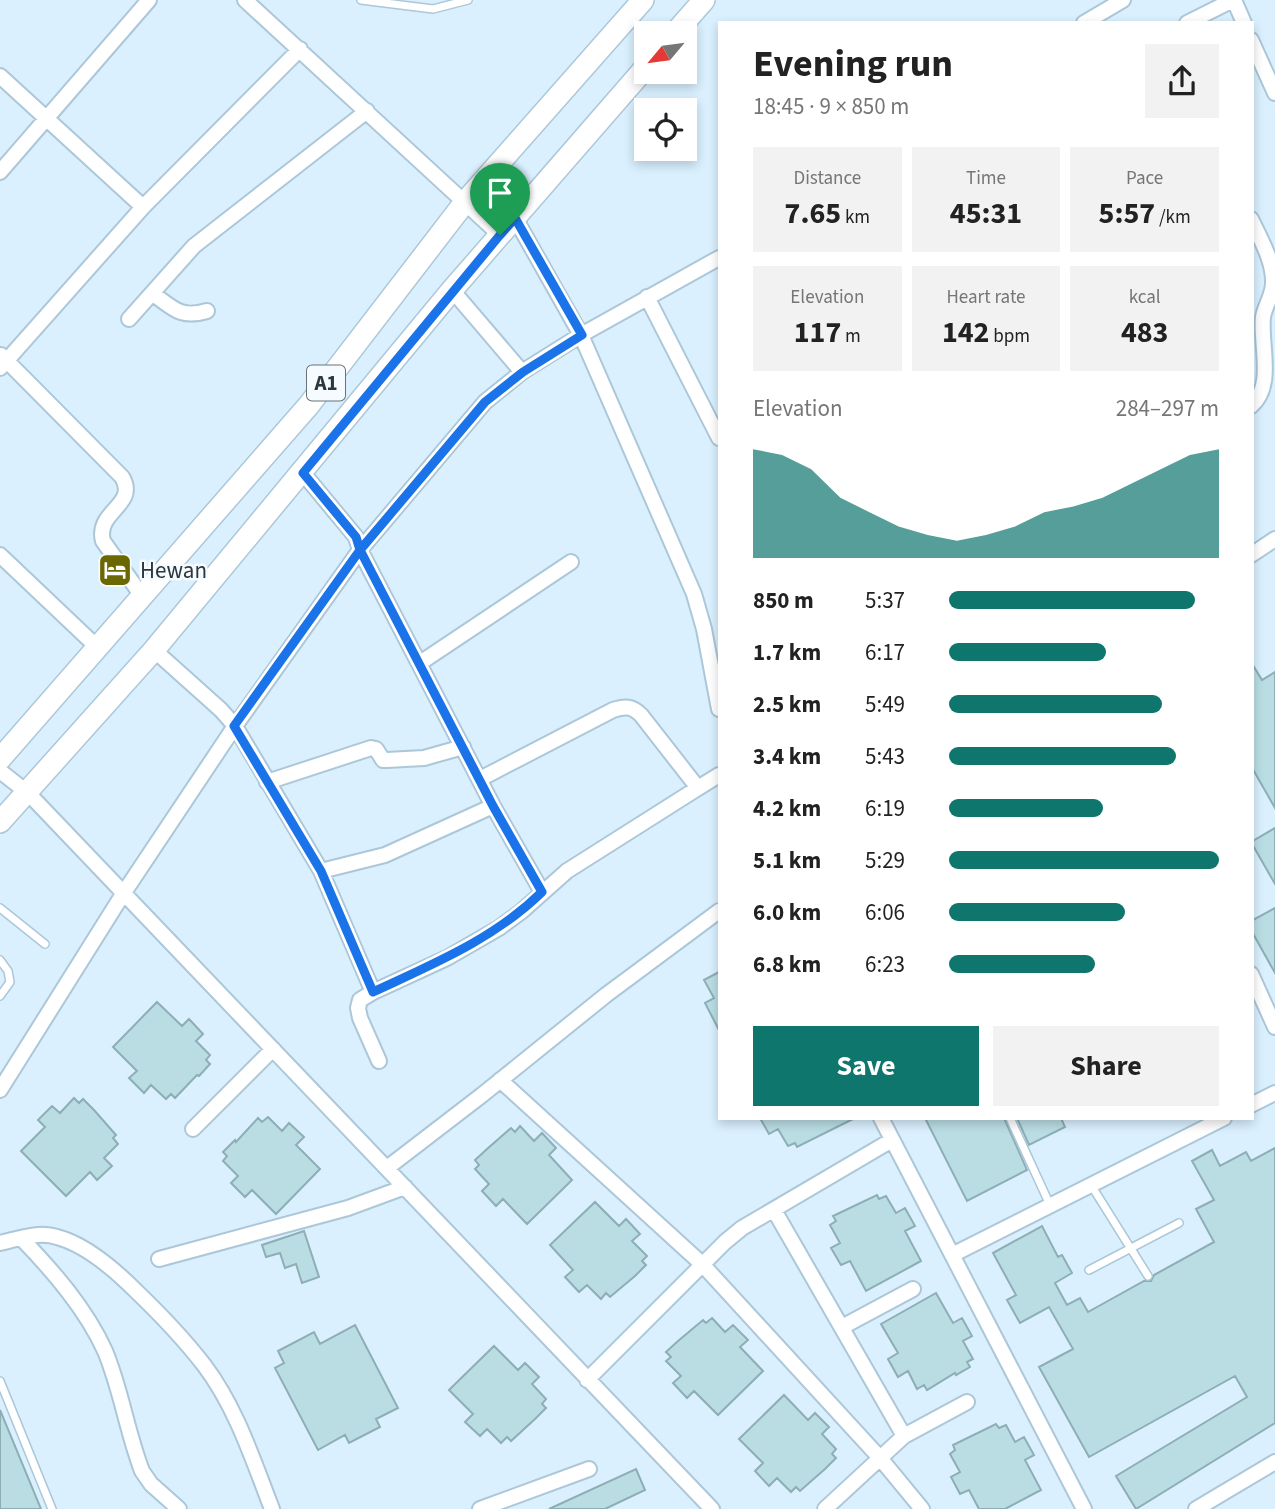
<!DOCTYPE html>
<meta charset="utf-8">
<style>
:root{--surface:#fff;--page:#f2f2f2;--text:#222;--muted:#767676;--accent:#0f766e}
body{margin:0;font-family:"Source Sans 3",sans-serif;background:var(--page);color:var(--text);height:100vh;display:flex;flex-direction:column;font-size:26px;white-space:nowrap}
*{box-sizing:border-box;margin:0}
p{font-size:23px;color:var(--muted)}
.icon{flex:none;width:38px;height:38px;fill:none;stroke:currentColor;stroke-width:2;stroke-linecap:round;stroke-linejoin:round}
.map{position:relative;flex:1;overflow:hidden}
.drawer{position:absolute;left:718px;top:21px;width:536px;height:1099px;display:flex;flex-direction:column;background:var(--surface);border-radius:0px;box-shadow:0 4px 10px #0003}
.drawer>*{flex:none}
.needle{width:46px;rotate:241deg}
.buttons{position:absolute;left:634px;top:21px;display:grid;gap:14px}
.buttons a{display:grid;place-items:center;width:63px;height:63px;border-radius:0px;background:var(--surface);box-shadow:0 4px 10px #0003;font-size:35px}
.pin{position:absolute;display:grid;place-items:center;width:60px;height:60px;color:#fff;margin:-72px -30px;border-radius:50% 50% 50% 0;rotate:-45deg;box-shadow:0 0 7px #0007}
.pin .icon{rotate:45deg}
.round{display:grid;place-items:center;flex:none;width:74px;height:74px;border-radius:0px;background:var(--page)}
.overview{display:flex;align-items:center;justify-content:space-between;height:119px;padding:0 35px}
h1{font-size:38px;font-weight:700;line-height:52px}
.figures{display:grid;grid-template-columns:repeat(3,1fr);gap:10px;height:119px;padding:7px 35px}
.figures div{display:grid;align-content:center;border-radius:0px;background:var(--page);text-align:center}
.figures b{font-size:30px;font-weight:700}
.figures small{font-size:19px;font-weight:400}
.figures p{font-size:19px}
.chart{height:196px;padding:14px 35px}
.chart p{display:flex;justify-content:space-between}
.chart svg{width:100%;height:126px;margin-top:7px;fill:var(--accent);opacity:.7}
.button{display:flex;gap:14px;margin-top:auto;padding:14px 35px}
.button a{flex:1;height:80px;border-radius:0px;background:var(--accent);color:#fff;font-size:28px;font-weight:700;line-height:80px;text-align:center}
.button a+a{background:var(--page);color:var(--text)}
ul{padding:0 35px;list-style:none;font-size:23px}
li{display:grid;grid-template-columns:112px 84px 1fr;align-items:center;height:52px}
li i{height:18px;border-radius:9px;background:var(--accent)}
.map>svg:first-child{display:block}
.building{fill:#badde4;stroke:#8caeb4;stroke-width:2}
.lines{fill:none;stroke-linecap:round;stroke-linejoin:round}
.lane-casing{stroke:#acc7d8;stroke-width:10}
.street-casing{stroke:#acc7d8;stroke-width:18}
.primary-casing{stroke:#acc7d8;stroke-width:24}
.lane{stroke:#fff;stroke-width:7}
.street{stroke:#fff;stroke-width:14}
.primary{stroke:#fff;stroke-width:21}
.route-casing{stroke:#fff;stroke-width:14}
.route{stroke:#1a73e8;stroke-width:9}
.labels{text-anchor:middle;dominant-baseline:central;stroke-width:5;stroke-linejoin:round;paint-order:stroke}
.shield{fill:#f5fbfe;stroke:#697278;stroke-width:2}
.shield-label{font-size:21px;font-weight:bold;fill:#2d373e}
.poi-label{font-size:23px;fill:#2d373e;stroke:#f5fbfe;text-anchor:start}
</style>
<div class="map">
<svg width="1275" height="1509" viewBox="0 0 1275 1509">
<rect width="100%" height="100%" fill="#daf0ff"/>
<path class="building" d="M1251 662 1262 680 1275 672V808L1251 766Z
M1275 828V884L1251 842Z
M1275 908V973L1251 930V921Z
M719 972V1030L705 1003 714 998 704 980Z
M157 1002 182 1026 189 1019 203 1034 196 1041 210 1055 206 1060 210 1064 199 1076 197 1075 175 1098 171 1094 166 1099 151 1085 144 1093 129 1078 137 1071 113 1047Z
M74 1098 79 1103 83 1099 94 1110 116 1135 113 1138 118 1144 104 1158 112 1166 97 1180 90 1172 66 1196 21 1151 45 1127 38 1120 52 1106 60 1113Z
M268 1117 282 1131 289 1123 304 1137 296 1145 320 1169 276 1214 252 1190 245 1197 231 1183 238 1176 223 1161 227 1156 223 1152 235 1140 236 1142 258 1118 262 1122Z
M760 1118H855L797 1147 795 1143 788 1146 778 1129 769 1134Z
M925 1118H1004L1027 1170 967 1201Z
M1017 1118H1061L1065 1127 1029 1145Z
M520 1126 534 1141 542 1133 556 1148 549 1155 572 1180 527 1224 503 1199 496 1206 482 1191 489 1184 475 1169 479 1165 475 1160 487 1149 511 1128 515 1132Z
M1275 1148V1423L1136 1509 1116 1476 1247 1397 1235 1376 1089 1457 1039 1367 1073 1349 1049 1307 1020 1323 1007 1300 1016 1295 993 1253 1042 1226 1058 1257 1062 1255 1072 1273 1055 1283 1067 1305 1080 1298 1088 1312 1144 1281H1151L1154 1275 1214 1242 1196 1209 1214 1200 1192 1161 1212 1150 1220 1166 1246 1152 1251 1161Z
M877 1195 879 1199 886 1196 896 1213 905 1208 915 1226 905 1231 921 1261 866 1291 850 1261 841 1265 831 1248 840 1243 830 1225 836 1221 833 1216Z
M595 1202 619 1226 626 1219 640 1234 632 1241 647 1256 642 1261 646 1265 635 1276 610 1297 606 1293 601 1299 587 1285 579 1292 565 1277 573 1270 550 1245Z
M304 1231 319 1277 302 1283 296 1264 285 1268 280 1253 266 1257 262 1245Z
M936 1293 953 1323 962 1318 972 1336 963 1341 973 1359 967 1362 970 1367 956 1375 955 1373 927 1390 924 1385 917 1389 908 1371 898 1377 888 1359 898 1353 881 1324Z
M712 1318 725 1332 733 1325 748 1340 740 1347 763 1371 718 1415 694 1391 687 1398 673 1383 681 1376 666 1361 671 1357 666 1352 678 1341 703 1320 706 1323Z
M355 1325 398 1408 376 1419 380 1427 349 1443 345 1435 318 1450 275 1368 284 1363 278 1351 314 1332 320 1344Z
M494 1346 518 1370 525 1363 539 1377 532 1384 546 1399 542 1404 546 1408 535 1419 511 1441 507 1437 501 1443 487 1429 480 1436 465 1422 473 1414 449 1390Z
M784 1395 808 1420 815 1413 829 1427 822 1434 836 1449 832 1454 836 1458 825 1469 800 1491 796 1487 791 1492 777 1478 769 1486 755 1471 763 1463 739 1439Z
M0 1410 41 1509H0Z
M996 1424 999 1428 1006 1425 1015 1442 1024 1437 1034 1455 1025 1460 1041 1490 1005 1509H979L969 1490 960 1494 951 1477 960 1472 950 1454 955 1450 953 1445Z
M636 1469 645 1490 605 1509H549Z"/>
<g class="lines">
<g class="lane-casing">
<path id="lane" d="M361 0 433 9 468 0
M0 908 45 944
M0 960 8 971 10 982 0 996
M1010 1118 1050 1205
M1091 1185 1148 1276
M1089 1270 1179 1223
M0 1381 52 1509"/>
</g>
<g class="street-casing">
<path id="street" d="M245 0 500 235
M1234 0 1244 23
M1084 23 1123 0
M1187 23 1233 0
M1251 40 1275 93
M0 76 143 207
M0 172 149 0
M515 218 581 335 694 594 704 629 719 709
M1251 219C1260 238 1273 260 1273 281 1274 294 1265 305 1263 317 1260 345 1275 386 1251 406
M452 290 522 372
M152 293C173 308 180 319 207 311
M647 297 719 438
M129 319 194 246 367 111
M1 355 122 477C139 505 95 511 103 541L142 596
M0 368 143 207 300 49
M303 473 356 537 360 550 493 806 542 892
M0 555 98 648
M1251 555 1275 539
M154 650 221 710 235 726 321 871 373 992
M420 663 571 562
M0 771 28 793 712 1509
M480 779 613 710C625 706 632 706 641 715L698 788 719 775
M267 782 371 748 376 749 383 760H387L424 758 463 747
M321 871 385 855 493 806
M1251 974 1275 1027
M379 1061 360 1018 358 1008 360 1000 373 992 447 958 499 928 522 911 567 871 698 788
M500 1080 702 1264 880 1458 922 1509
M0 1090 123 894 235 726 360 550 485 402 522 372 581 335 719 258
M1251 1105 1275 1093
M881 1118 1084 1509
M193 1129 273 1049
M387 1168 482 1095 606 995 719 911
M774 1210 904 1436
M21 1238C53 1271 86 1309 105 1351 121 1389 127 1432 142 1471L151 1484 179 1509
M0 1243C18 1239 39 1231 57 1237 87 1245 115 1270 136 1291 160 1314 183 1338 204 1365 236 1407 253 1460 272 1509
M952 1255 1224 1118
M159 1259 348 1208 405 1187
M842 1327 913 1289
M587 1380 725 1242 742 1228 892 1140
M480 1509 589 1469
M825 1509 904 1436 967 1402
M1196 1509 1275 1462"/>
</g>
<g class="primary-casing">
<path id="primary" d="M675 33 704 0
M0 759 309 405 465 202 643 0
M0 822 154 650 452 290 646 67"/>
</g>
<use href="#lane" class="lane"/>
<use href="#street" class="street"/>
<use href="#primary" class="primary"/>
</g>
<g class="lines">
<g class="route-casing">
<path id="route" d="M500 235 303 473 356 537 360 550 234 726 321 871 373 992C433 964 494 939 542 892L493 806 360 550 485 402 523 372 582 335 515 218 500 235"/>
</g>
<use href="#route" class="route"/>
</g>
<defs>
<g id="hotel-square" transform="scale(1.75)"><rect x="-9" y="-9" width="18" height="18" rx="4" fill="#6b6801" stroke="#f5fbfe"/><path d="M-6-4.5h1.5V1H6V5H4.5V3h-9V5H-6ZM-4 0a1.8 1.8 0 1 1 3.6 0ZM.5 0V-2.5h3Q6-2.5 6 0Z" fill="#fff"/></g>
</defs>
<g fill-rule="evenodd">
<use href="#hotel-square" x="115" y="570"/>
</g>
<g class="labels">
<rect class="shield" x="307" y="365.5" width="38" height="35" rx="5"/>
<g class="shield-label">
<text x="326" y="383">A1</text>
</g>
<g class="poi-label">
<text x="140" y="570">Hewan</text>
</g>
</g>
</svg>
<div class="buttons">
<a><svg class="needle" viewBox="-14 -14 28 28"><path d="M0-13l5 13h-10z" fill="#e53935"/><path d="M0 13l5-13h-10z" fill="#767676"/></svg></a>
<a><svg class="icon" aria-label="locate" viewBox="0 0 24 24"><circle cx="12" cy="12" r="6"/><path d="M12 2v4M12 18v4M2 12h4M18 12h4"/></svg></a>
</div>
<div class="pin" style="left:500px;top:235px;background:#1e9e55"><svg class="icon" aria-label="arrive" viewBox="0 0 24 24"><path d="M6 21V4h12l-3 4 3 4H6"/></svg></div>
<section class="drawer">
<div class="overview"><div><h1>Evening run</h1><p>18:45 · 9 × 850 m</p></div><a class="round"><svg class="icon" aria-label="share" viewBox="0 0 24 24"><path d="M12 15V3M7 8l5-5 5 5M5 13v7h14v-7"/></svg></a></div>
<div class="figures">
<div><p>Distance</p><b>7.65<small> km</small></b></div>
<div><p>Time</p><b>45:31</b></div>
<div><p>Pace</p><b>5:57<small> /km</small></b></div>
</div>
<div class="figures">
<div><p>Elevation</p><b>117<small> m</small></b></div>
<div><p>Heart rate</p><b>142<small> bpm</small></b></div>
<div><p>kcal</p><b>483</b></div>
</div>
<div class="chart"><p><span>Elevation</span>284–297 m</p>
<svg viewBox="0 0 160 44" preserveAspectRatio="none"><path d="M0 44V6L10 8L20 13L30 23L40 28L50 33L60 36L70 38L80 36L90 33L100 28L110 26L120 23L130 18L140 13L150 8L160 6V44z"/></svg>
</div>
<ul>
<li><b>850 m</b>5:37<i style="width:91%"></i></li>
<li><b>1.7 km</b>6:17<i style="width:58%"></i></li>
<li><b>2.5 km</b>5:49<i style="width:79%"></i></li>
<li><b>3.4 km</b>5:43<i style="width:84%"></i></li>
<li><b>4.2 km</b>6:19<i style="width:57%"></i></li>
<li><b>5.1 km</b>5:29<i style="width:100%"></i></li>
<li><b>6.0 km</b>6:06<i style="width:65%"></i></li>
<li><b>6.8 km</b>6:23<i style="width:54%"></i></li>
</ul>
<div class="button"><a>Save</a><a>Share</a></div>
</section>
</div>
